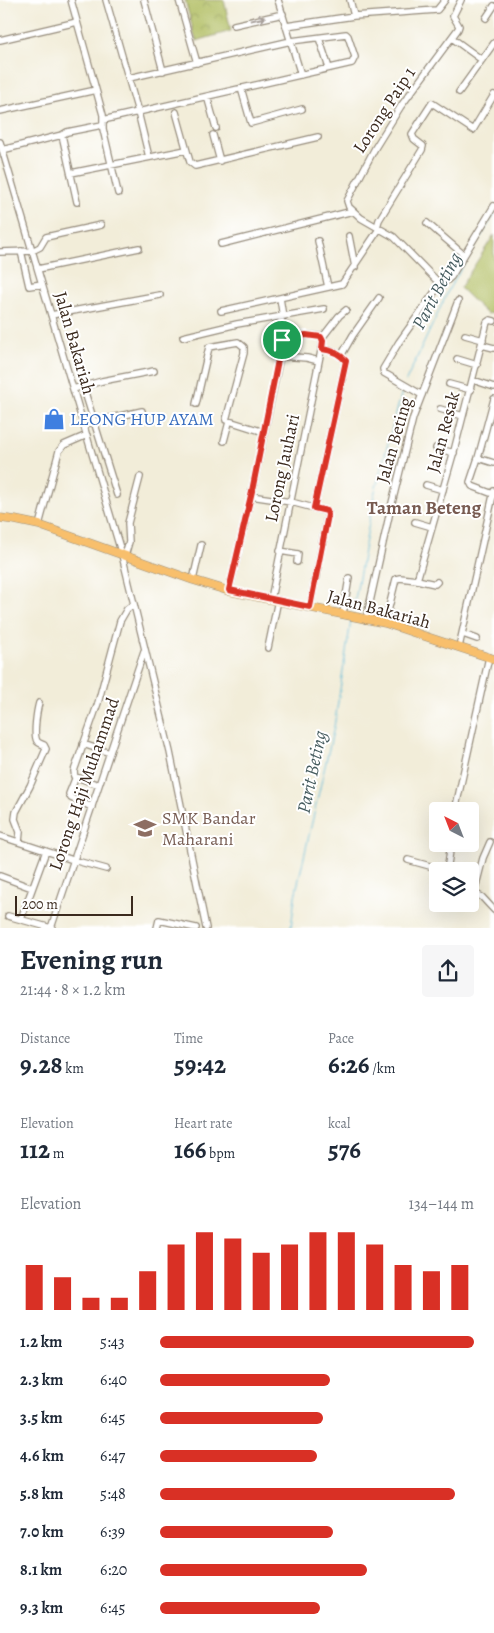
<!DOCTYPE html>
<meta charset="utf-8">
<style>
:root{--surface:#fff;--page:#f6f6f7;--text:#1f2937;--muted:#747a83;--accent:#d93025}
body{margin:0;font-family:Alegreya,serif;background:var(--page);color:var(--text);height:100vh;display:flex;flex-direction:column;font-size:19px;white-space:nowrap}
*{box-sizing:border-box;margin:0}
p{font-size:16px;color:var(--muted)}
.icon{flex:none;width:28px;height:28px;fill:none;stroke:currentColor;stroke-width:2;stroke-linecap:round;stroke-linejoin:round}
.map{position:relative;height:928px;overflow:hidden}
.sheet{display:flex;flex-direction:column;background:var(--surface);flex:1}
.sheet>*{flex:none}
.needle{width:32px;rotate:318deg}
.tools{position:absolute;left:429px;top:802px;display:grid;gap:10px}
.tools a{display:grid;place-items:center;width:50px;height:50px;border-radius:5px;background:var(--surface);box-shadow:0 5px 20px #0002;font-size:25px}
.scale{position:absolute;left:15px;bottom:12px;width:118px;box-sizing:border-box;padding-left:5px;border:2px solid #3b2a1e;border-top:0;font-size:14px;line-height:18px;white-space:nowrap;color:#3b2a1e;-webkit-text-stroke:4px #fff;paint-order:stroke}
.pin{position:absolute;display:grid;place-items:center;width:42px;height:42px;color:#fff;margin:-21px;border:2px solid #fff;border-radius:50%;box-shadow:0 1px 5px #0007}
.round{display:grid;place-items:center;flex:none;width:52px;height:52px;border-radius:5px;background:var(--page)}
.headline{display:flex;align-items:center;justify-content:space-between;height:85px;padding:0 20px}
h1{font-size:28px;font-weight:700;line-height:38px}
.figures{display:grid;grid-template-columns:repeat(3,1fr);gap:8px;height:85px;padding:5px 20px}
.figures div{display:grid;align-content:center}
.figures b{font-size:25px;font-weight:700}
.figures small{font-size:14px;font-weight:400}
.figures p{font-size:14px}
.chart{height:140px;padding:10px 20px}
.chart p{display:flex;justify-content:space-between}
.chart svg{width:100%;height:90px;margin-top:5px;stroke:var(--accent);stroke-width:6}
ul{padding:0 20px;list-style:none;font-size:16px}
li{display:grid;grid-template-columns:80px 60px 1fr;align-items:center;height:38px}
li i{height:12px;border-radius:6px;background:var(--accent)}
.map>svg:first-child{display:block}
.grass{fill:#b0bd60;stroke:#76743f}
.park{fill:url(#park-crowns);stroke:#76743f}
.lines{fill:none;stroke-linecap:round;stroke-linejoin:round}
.stream{stroke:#5ab8d8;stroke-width:1}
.minor-casing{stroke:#968c7c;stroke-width:8}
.major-casing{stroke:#968c7c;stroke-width:9}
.minor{stroke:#fff;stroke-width:5.5}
.major{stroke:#f8bf6c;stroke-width:8}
.oneway{stroke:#a79f9a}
.route-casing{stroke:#fff;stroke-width:10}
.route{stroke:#d93025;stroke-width:6}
.labels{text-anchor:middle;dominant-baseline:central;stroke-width:4;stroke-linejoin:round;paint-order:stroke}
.street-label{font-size:18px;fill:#3b2a1e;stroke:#fff}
.shop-label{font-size:18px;fill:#366cbe;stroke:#fff;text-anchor:start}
.education-label{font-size:18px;fill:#785e54;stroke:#fff;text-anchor:start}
.water-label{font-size:19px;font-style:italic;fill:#465c5f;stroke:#fff}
.neighbourhood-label{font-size:19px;font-weight:bold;fill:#785b51;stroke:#fff}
</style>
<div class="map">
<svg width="494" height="928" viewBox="0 0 494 928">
<defs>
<pattern id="park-crowns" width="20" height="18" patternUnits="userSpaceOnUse" patternTransform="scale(1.25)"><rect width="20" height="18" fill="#b0bd60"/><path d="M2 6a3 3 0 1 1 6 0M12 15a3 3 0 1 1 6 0" fill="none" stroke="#909a4f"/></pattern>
</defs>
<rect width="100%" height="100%" fill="#fff"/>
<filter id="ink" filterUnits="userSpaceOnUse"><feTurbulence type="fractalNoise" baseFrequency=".02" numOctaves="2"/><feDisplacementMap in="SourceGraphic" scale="10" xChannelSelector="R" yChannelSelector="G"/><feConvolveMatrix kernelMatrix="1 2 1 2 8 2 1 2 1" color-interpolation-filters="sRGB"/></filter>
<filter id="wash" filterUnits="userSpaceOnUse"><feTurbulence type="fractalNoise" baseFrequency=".0096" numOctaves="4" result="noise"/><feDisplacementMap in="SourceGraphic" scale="20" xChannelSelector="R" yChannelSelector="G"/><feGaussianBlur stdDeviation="1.12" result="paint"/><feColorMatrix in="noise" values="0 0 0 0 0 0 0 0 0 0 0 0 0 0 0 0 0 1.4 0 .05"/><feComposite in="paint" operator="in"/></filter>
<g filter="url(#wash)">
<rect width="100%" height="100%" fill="#f2edd9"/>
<path class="grass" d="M494 235V315L492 313 487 314 460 288Z"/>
<path class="park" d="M185 0H224L231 31 196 41Z"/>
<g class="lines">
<path class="stream" d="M406 381 450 287 494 215
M353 611 374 495 403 388
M291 928 295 896 334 727 351 621"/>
</g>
</g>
<g filter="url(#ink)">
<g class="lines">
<g class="minor-casing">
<path id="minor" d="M71 0 103 115V129L118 193
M106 0 138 112 149 157
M144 0 163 71
M179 0 197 63
M278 0 301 75
M350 0 354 16
M486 18 494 6
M234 25 283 14
M286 26 354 16 437 10 445 0
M319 38 329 68
M452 38 482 60
M0 40 77 22
M241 88 251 123 302 109
M459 92 494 43
M207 96 216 128
M0 111 96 90
M176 112 190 162 195 166 318 137
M103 120 352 63 355 57 348 36 346 34 291 41 129 78
M62 135 77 202
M213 135 220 161
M0 142 122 555 170 752 206 928
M2 150 62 135 67 132 102 125
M71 173 186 150
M427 223 464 255
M377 227 379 220 422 150 423 146 414 139 412 134 432 103 473 130 494 95
M349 236 355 267
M318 241 328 287
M221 244 353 211
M21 251 29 286 42 284
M0 252 32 251 40 247 46 237 101 225
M38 269 139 248
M442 286 394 237 361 218 349 207 347 201 375 148 401 106 458 29 459 26 453 16 461 0
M280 298 283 317
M221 311 342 284 379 229
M51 315 160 295
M465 335 483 340
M183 337 237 324 324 309
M322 338 339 316 346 310
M482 345 494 348
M280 356 307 358 319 361
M341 356 353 335 379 298
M457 359 477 365
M473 380 494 387
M449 384 471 390
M83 386 117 495
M73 389 102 381 154 371
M422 395 384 373 383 369 399 342 436 290 451 277 494 206
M196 404 209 347 238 342 244 347V353L226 420 264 432
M440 409 463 416
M84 424 142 411
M224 441 229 422
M436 448 454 453
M478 458 494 463
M426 485 443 490
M493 494 472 486 470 482 478 458 494 399
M251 496 291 502 325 511 328 513 310 607
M314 508 346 361C340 354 331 350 322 349
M415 522 432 527
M39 525 59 451 64 445 87 435
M280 551 298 554 297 562
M125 556 129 542 128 523 140 477
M193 580 201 545
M417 580 435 584 437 582
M229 591 252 491 280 356 282 340 281 317
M271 599 323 341 319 336 306 335 282 340
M343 614 349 578
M366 620 391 507 413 418 458 301
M385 623 396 579 400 578 417 580 454 451 487 322 490 320 494 321
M463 634 477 639
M459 647 494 491
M268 648 278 600
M83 744 110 753
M74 776 99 785
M92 807 71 798 69 794 75 779 74 771 98 703 120 621 127 609 134 604
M455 811 489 657
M0 836 73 860 106 869
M19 842 20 832 15 819 16 812 30 786 46 749 44 745C42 744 38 743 37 741 33 735 37 710 39 703
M408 860 448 871
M447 871 451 844
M0 876 32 888
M472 892 482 897 494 910
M474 893 483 858 490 842
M8 916 51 928
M21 919 46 851
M51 928 144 651
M157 928 159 920 196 928"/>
</g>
<g class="major-casing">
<path id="major" d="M0 518 15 520 39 525 193 580 229 591 385 623 494 659"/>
</g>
<use href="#minor" class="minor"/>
<use href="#major" class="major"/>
</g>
<defs><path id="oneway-shaft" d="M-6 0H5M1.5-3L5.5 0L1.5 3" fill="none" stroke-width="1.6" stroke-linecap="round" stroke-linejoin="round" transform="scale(1.25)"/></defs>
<use class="oneway" href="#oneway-shaft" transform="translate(258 19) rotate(-12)"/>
</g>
<g class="lines" filter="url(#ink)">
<g class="route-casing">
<path id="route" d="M306 335 321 337 323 341 322 349C331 350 340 354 346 361L314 508 327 511 328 515 310 607 229 590 252 491 282 340Z"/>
</g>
<use href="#route" class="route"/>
</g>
<defs>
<g id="shop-bare" transform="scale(1.725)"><path d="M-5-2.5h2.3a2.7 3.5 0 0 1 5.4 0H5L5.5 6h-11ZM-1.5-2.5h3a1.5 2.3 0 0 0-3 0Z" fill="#3f7fe0" stroke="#fff" stroke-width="2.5" paint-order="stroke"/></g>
<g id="school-bare" transform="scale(1.725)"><path d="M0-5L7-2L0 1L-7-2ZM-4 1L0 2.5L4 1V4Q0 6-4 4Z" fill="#8d6e63" stroke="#fff" stroke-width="2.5" paint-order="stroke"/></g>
</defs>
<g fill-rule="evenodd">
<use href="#shop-bare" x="54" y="419"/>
<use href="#school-bare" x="145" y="828"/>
</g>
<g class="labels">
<g class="street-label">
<text transform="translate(384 110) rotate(-57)">Lorong Paip 1</text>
<text transform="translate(75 343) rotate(74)">Jalan Bakariah</text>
<text transform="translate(443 432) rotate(-75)">Jalan Resak</text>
<text transform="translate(394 440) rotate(-74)">Jalan Beting</text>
<text transform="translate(282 468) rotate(-78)">Lorong Jauhari</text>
<text transform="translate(379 609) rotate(15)">Jalan Bakariah</text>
<text transform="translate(84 784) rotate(-71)">Lorong Haji Muhammad</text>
</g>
<g class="shop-label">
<text x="70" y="419">LEONG HUP AYAM</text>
</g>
<g class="education-label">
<text x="162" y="818">SMK Bandar<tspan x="162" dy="21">Maharani</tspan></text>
</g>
<g class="water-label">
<text transform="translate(437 291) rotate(-62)">Parit Beting</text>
<text transform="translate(312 772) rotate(-78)">Parit Beting</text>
</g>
<g class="neighbourhood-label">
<text x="424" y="508">Taman Beteng</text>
</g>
</g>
</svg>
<div class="tools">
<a><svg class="needle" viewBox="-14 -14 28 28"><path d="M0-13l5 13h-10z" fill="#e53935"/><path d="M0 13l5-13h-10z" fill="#747a83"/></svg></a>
<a><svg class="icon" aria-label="layers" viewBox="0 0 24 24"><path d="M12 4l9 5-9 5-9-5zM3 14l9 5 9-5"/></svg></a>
</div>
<div class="scale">200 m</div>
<div class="pin" style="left:282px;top:340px;background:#1e9e55"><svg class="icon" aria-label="arrive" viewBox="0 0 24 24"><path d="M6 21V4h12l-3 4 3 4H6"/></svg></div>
</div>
<section class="sheet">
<div class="headline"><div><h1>Evening run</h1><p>21:44 · 8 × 1.2 km</p></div><a class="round"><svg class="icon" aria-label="share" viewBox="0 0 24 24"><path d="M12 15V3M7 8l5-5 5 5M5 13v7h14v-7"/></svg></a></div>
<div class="figures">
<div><p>Distance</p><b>9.28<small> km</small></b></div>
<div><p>Time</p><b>59:42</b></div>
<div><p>Pace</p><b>6:26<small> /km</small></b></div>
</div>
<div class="figures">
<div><p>Elevation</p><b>112<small> m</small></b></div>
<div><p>Heart rate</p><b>166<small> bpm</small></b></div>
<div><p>kcal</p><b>576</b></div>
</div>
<div class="chart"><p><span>Elevation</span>134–144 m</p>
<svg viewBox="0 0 160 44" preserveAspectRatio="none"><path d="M5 44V22M15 44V28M25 44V38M35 44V38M45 44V25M55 44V12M65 44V6M75 44V9M85 44V16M95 44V12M105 44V6M115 44V6M125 44V12M135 44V22M145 44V25M155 44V22"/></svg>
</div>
<ul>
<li><b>1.2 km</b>5:43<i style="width:100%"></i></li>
<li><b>2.3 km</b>6:40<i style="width:54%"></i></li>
<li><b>3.5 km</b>6:45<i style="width:52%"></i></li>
<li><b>4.6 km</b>6:47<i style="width:50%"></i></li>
<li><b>5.8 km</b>5:48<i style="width:94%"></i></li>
<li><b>7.0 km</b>6:39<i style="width:55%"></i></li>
<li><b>8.1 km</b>6:20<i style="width:66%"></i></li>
<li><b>9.3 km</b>6:45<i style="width:51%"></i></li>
</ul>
</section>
